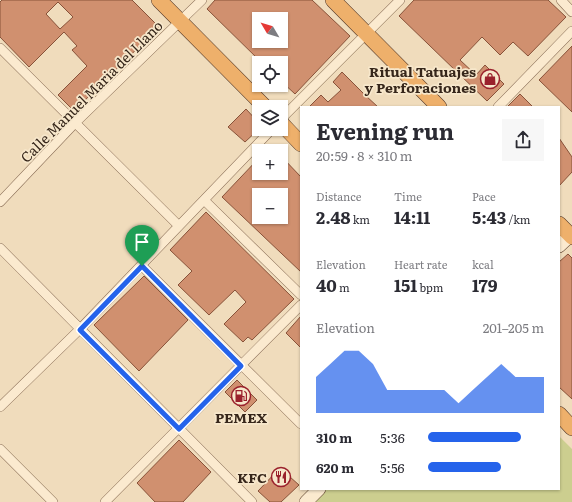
<!DOCTYPE html>
<meta charset="utf-8">
<style>
:root{--surface:#fff;--page:#f7f7f7;--text:#2b2b33;--muted:#7c7c81;--accent:#2563eb}
body{margin:0;font-family:Literata,serif;background:var(--page);color:var(--text);height:100vh;display:flex;flex-direction:column;font-size:15px;white-space:nowrap}
*{box-sizing:border-box;margin:0}
p{font-size:13px;color:var(--muted)}
.icon{flex:none;width:22px;height:22px;fill:none;stroke:currentColor;stroke-width:2;stroke-linecap:round;stroke-linejoin:round}
.map{position:relative;flex:1;overflow:hidden}
.panel{position:absolute;left:300px;top:106px;width:260px;height:384px;display:flex;flex-direction:column;background:var(--surface);border-radius:0px;box-shadow:0 1px 3px #0004}
.panel>*{flex:none}
.needle{width:26px;rotate:308deg}
.fabs{position:absolute;left:252px;top:12px;display:grid;gap:8px}
.fabs a{display:grid;place-items:center;width:36px;height:36px;border-radius:0px;background:var(--surface);box-shadow:0 1px 3px #0004;font-size:20px}
.pin{position:absolute;display:grid;place-items:center;width:34px;height:34px;color:#fff;margin:-41px -17px;border-radius:50% 50% 50% 0;rotate:-45deg;box-shadow:0 0 4px #0007}
.pin .icon{rotate:45deg}
.round{display:grid;place-items:center;flex:none;width:42px;height:42px;border-radius:0px;background:var(--page)}
.head{display:flex;align-items:center;justify-content:space-between;height:68px;padding:0 16px}
h1{font-size:22px;font-weight:700;line-height:30px}
.stats{display:grid;grid-template-columns:repeat(3,1fr);gap:6px;height:68px;padding:4px 16px}
.stats div{display:grid;align-content:center}
.stats b{font-size:17px;font-weight:700}
.stats small{font-size:11px;font-weight:400}
.stats p{font-size:11px}
.chart{height:112px;padding:8px 16px}
.chart p{display:flex;justify-content:space-between}
.chart svg{width:100%;height:72px;margin-top:4px;fill:var(--accent);opacity:.7}
ul{padding:0 16px;list-style:none;font-size:13px}
li{display:grid;grid-template-columns:64px 48px 1fr;align-items:center;height:30px}
li i{height:10px;border-radius:5px;background:var(--accent)}
.map>svg:first-child{display:block}
.green{fill:#ccce8f}
.building{fill:#d0906f;stroke:#885239;fill-rule:evenodd}
.lines{fill:none;stroke-linecap:round;stroke-linejoin:round}
.minor-casing{stroke:#886c55;stroke-width:10}
.secondary-casing{stroke:#694d38;stroke-width:14}
.trunk-casing{stroke:#553a2a;stroke-width:16}
.minor{stroke:#fbeacf;stroke-width:9}
.secondary{stroke:#fbeacf;stroke-width:13}
.trunk{stroke:#eeb06b;stroke-width:15}
.route-casing{stroke:#fff;stroke-width:8}
.route{stroke:#2563eb;stroke-width:5}
.labels{text-anchor:middle;dominant-baseline:central;stroke-width:3.5;stroke-linejoin:round;paint-order:stroke}
.poi-label{font-size:14px;font-weight:bold;fill:#36261a;stroke:#f7e7cb;text-anchor:end}
.street-label{font-size:14px;fill:#36261a;stroke:#f7e7cb}
</style>
<div class="map">
<svg width="572" height="502" viewBox="0 0 572 502">
<rect width="100%" height="100%" fill="#f0dcbc"/>
<path class="green" d="M559 436 572 449V502H311L324 489H559Z"/>
<path class="building" d="M2 0H132L159 27 74 111 58 95 87 66 72 50 77 46 64 32 29 67 0 37V2ZM58 2 73 17 60 29 46 14Z
M215 0H312L350 36 295 94 281 81V63H262L207 9ZM259 19H281V41H259Z
M414 0H548L566 17 528 56 513 42 500 55 482 37 460 60 476 75 485 65 504 84 487 101 399 16Z
M572 46V112L539 80Z
M342 72 365 95 378 107H309L321 95 328 102 341 90 333 82Z
M520 94 533 107H507Z
M246 109 259 123V129L245 142 228 127Z
M559 138 572 157V172L559 186Z
M281 156 301 177V272L222 197 259 158V173H281ZM259 195H281V217H259Z
M206 212 294 299 252 340 248 337 243 342 224 324 246 302 235 290 209 315 178 285 192 271 170 250Z
M568 254 572 258V399L559 387V262Z
M144 276 188 320 139 371 94 325Z
M301 316V348L286 333Z
M237 380 257 400 245 412 225 392Z
M179 440 211 472 183 502H155L137 483Z
M280 468 299 485 281 502H270L258 491Z"/>
<g class="lines">
<g class="minor-casing">
<path id="minor" d="M561 0 572 12
M0 48 179 226
M498 107 572 31
M281 119 400 0
M204 200 301 295
M0 202 75 123 202 0
M0 248 252 502
M142 266 301 424
M0 407 79 330 272 129
M0 449 53 502
M105 502 301 305"/>
</g>
<g class="secondary-casing">
<path id="secondary" d="M559 246 572 234
M306 502 319 489"/>
</g>
<g class="trunk-casing">
<path id="trunk" d="M159 0 265 107
M333 0 439 107
M281 123 301 144
M559 224 572 237
M559 414 572 428"/>
</g>
<use href="#minor" class="minor"/>
<use href="#secondary" class="secondary"/>
<use href="#trunk" class="trunk"/>
</g>
<g class="lines">
<g class="route-casing">
<path id="route" d="M142 266 241 366 179 429 80 330Z"/>
</g>
<use href="#route" class="route"/>
</g>
<defs>
<g id="shop-ring" transform="scale(1)"><circle r="9.5" fill="#f7e7cb" stroke="#9a212c" stroke-width="1.5"/><path d="M-5-2.5h2.3a2.7 3.5 0 0 1 5.4 0H5L5.5 6h-11ZM-1.5-2.5h3a1.5 2.3 0 0 0-3 0Z" fill="#9a212c"/></g>
<g id="fuel-ring" transform="scale(1)"><circle r="9.5" fill="#f7e7cb" stroke="#9a212c" stroke-width="1.5"/><path d="M-5.5-6h7V0h2V4h1.3V-2.5L3-4.5l.8-.8L6-3V5H2.5V1h-1V6h-7ZM-4.2-4.7v3.2H.2V-4.7Z" fill="#9a212c"/></g>
<g id="restaurant-ring" transform="scale(1)"><circle r="9.5" fill="#f7e7cb" stroke="#9a212c" stroke-width="1.5"/><path d="M-5-6h1v4h1v-4h1v4h1v-4h1v5L-1.5 .5V6h-2V.5L-5-1ZM5-6V6H3V1.5H1.5Q1.5-4 5-6Z" fill="#9a212c"/></g>
</defs>
<g fill-rule="evenodd">
<use href="#shop-ring" x="490" y="79"/>
<use href="#fuel-ring" x="241" y="396"/>
<use href="#restaurant-ring" x="281" y="477"/>
</g>
<g class="labels">
<g class="poi-label">
<text x="476" y="71">Ritual Tatuajes<tspan x="476" dy="16">y Perforaciones</tspan></text>
<text x="241" y="417" text-anchor="middle">PEMEX</text>
<text x="267" y="477">KFC</text>
</g>
<g class="street-label">
<text transform="translate(91 91) rotate(-45)">Calle Manuel Maria del Llano</text>
</g>
</g>
</svg>
<div class="fabs">
<a><svg class="needle" viewBox="-14 -14 28 28"><path d="M0-13l5 13h-10z" fill="#e53935"/><path d="M0 13l5-13h-10z" fill="#7c7c81"/></svg></a>
<a><svg class="icon" aria-label="locate" viewBox="0 0 24 24"><circle cx="12" cy="12" r="6"/><path d="M12 2v4M12 18v4M2 12h4M18 12h4"/></svg></a>
<a><svg class="icon" aria-label="layers" viewBox="0 0 24 24"><path d="M12 4l9 5-9 5-9-5zM3 14l9 5 9-5"/></svg></a>
<a>+</a>
<a>−</a>
</div>
<div class="pin" style="left:142px;top:266px;background:#1e9e55"><svg class="icon" aria-label="arrive" viewBox="0 0 24 24"><path d="M6 21V4h12l-3 4 3 4H6"/></svg></div>
<section class="panel">
<div class="head"><div><h1>Evening run</h1><p>20:59 · 8 × 310 m</p></div><a class="round"><svg class="icon" aria-label="share" viewBox="0 0 24 24"><path d="M12 15V3M7 8l5-5 5 5M5 13v7h14v-7"/></svg></a></div>
<div class="stats">
<div><p>Distance</p><b>2.48<small> km</small></b></div>
<div><p>Time</p><b>14:11</b></div>
<div><p>Pace</p><b>5:43<small> /km</small></b></div>
</div>
<div class="stats">
<div><p>Elevation</p><b>40<small> m</small></b></div>
<div><p>Heart rate</p><b>151<small> bpm</small></b></div>
<div><p>kcal</p><b>179</b></div>
</div>
<div class="chart"><p><span>Elevation</span>201–205 m</p>
<svg viewBox="0 0 160 44" preserveAspectRatio="none"><path d="M0 44V22L10 14L20 6L30 6L40 14L50 30L60 30L70 30L80 30L90 30L100 38L110 30L120 22L130 14L140 22L150 22L160 22V44z"/></svg>
</div>
<ul>
<li><b>310 m</b>5:36<i style="width:80%"></i></li>
<li><b>620 m</b>5:56<i style="width:63%"></i></li>
</ul>
</section>
</div>
